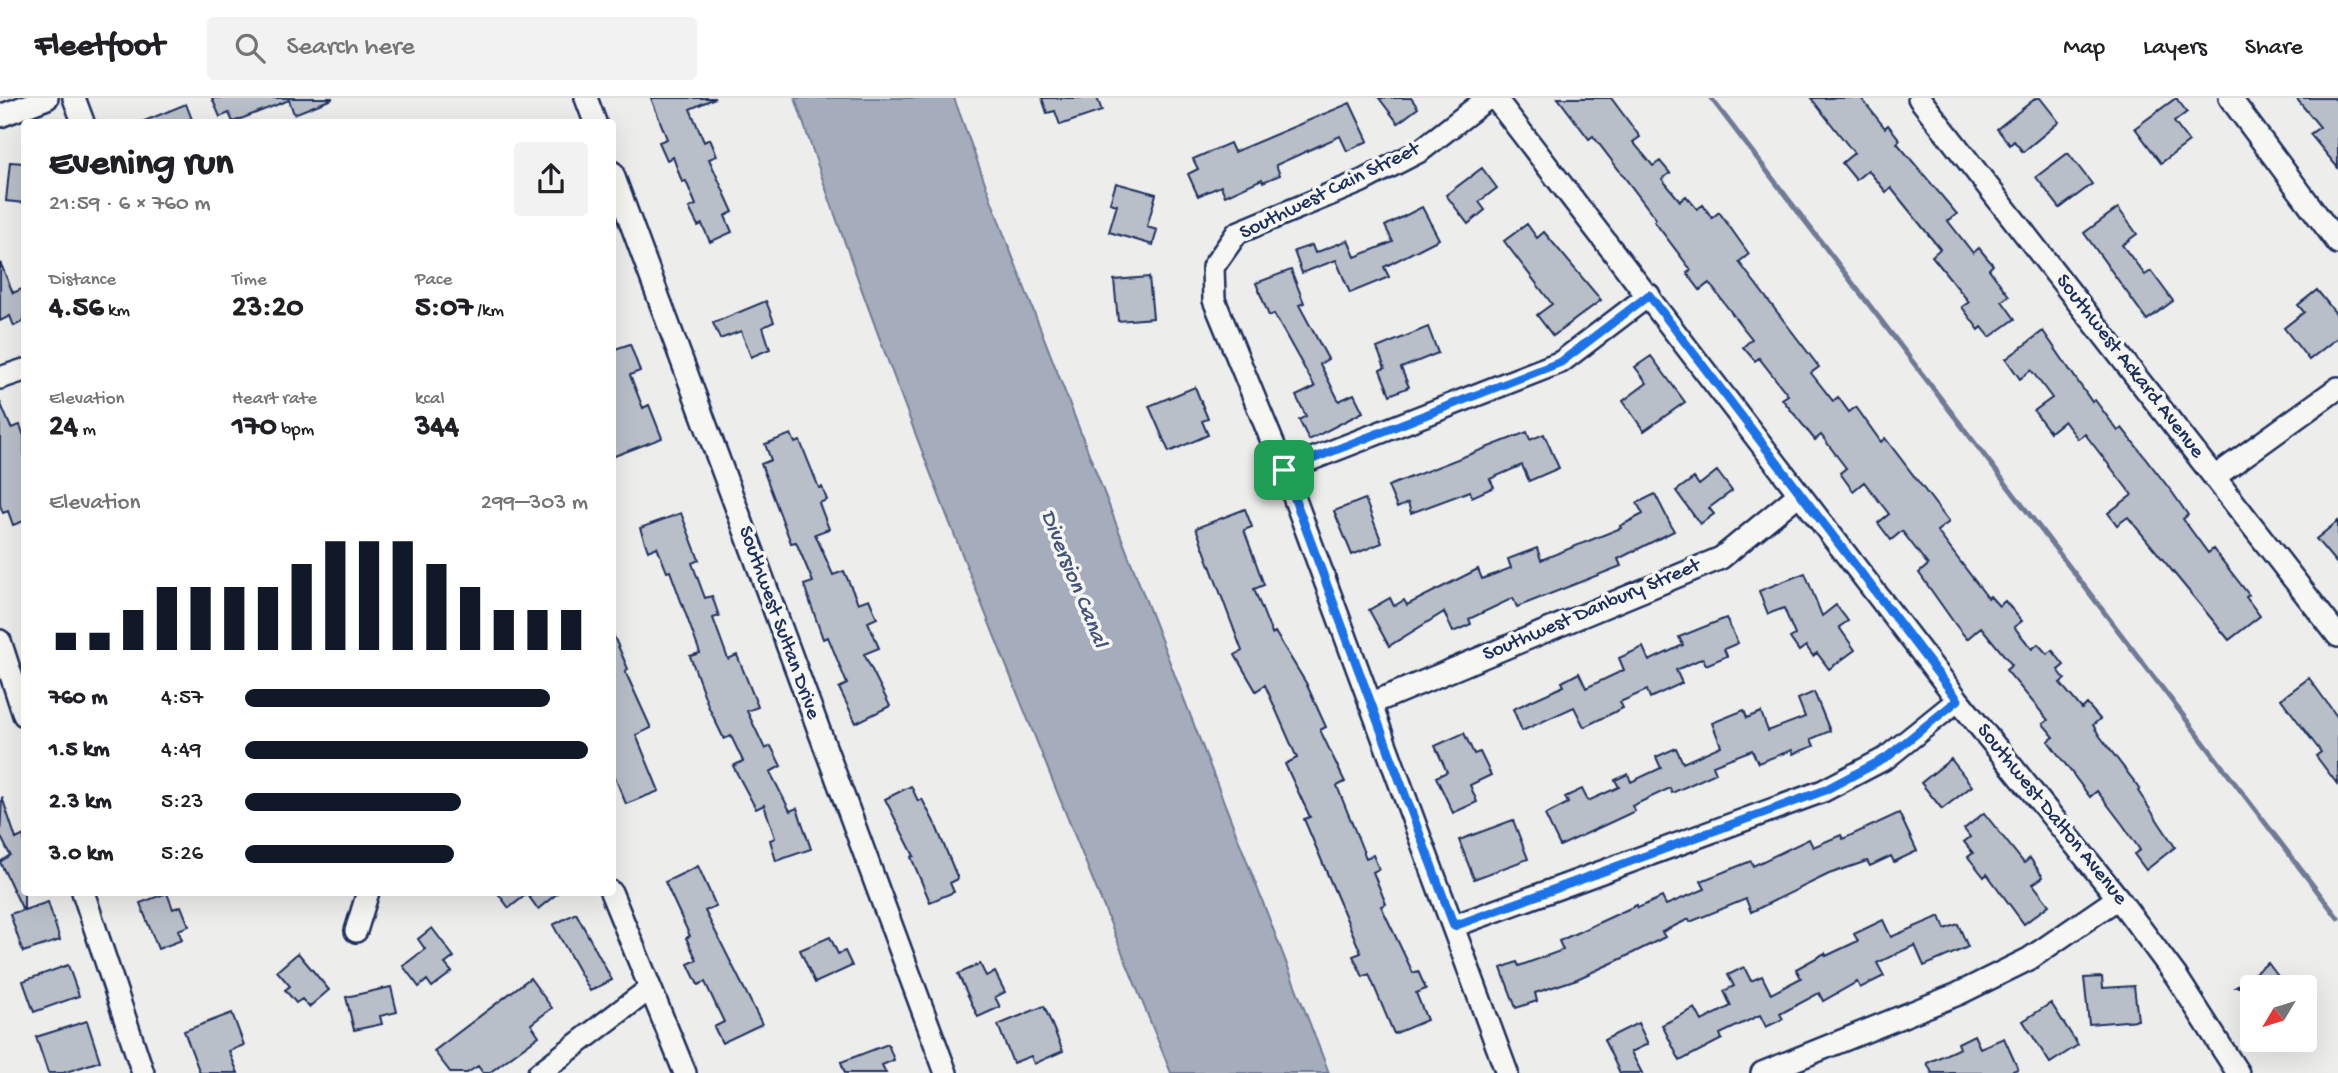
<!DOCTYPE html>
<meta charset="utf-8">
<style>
:root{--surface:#fff;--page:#f2f2f2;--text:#202124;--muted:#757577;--line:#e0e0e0;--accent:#111827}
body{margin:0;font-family:"Gochi Hand",sans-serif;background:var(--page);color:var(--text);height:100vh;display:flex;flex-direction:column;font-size:26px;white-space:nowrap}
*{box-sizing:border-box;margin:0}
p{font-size:23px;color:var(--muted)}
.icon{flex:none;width:38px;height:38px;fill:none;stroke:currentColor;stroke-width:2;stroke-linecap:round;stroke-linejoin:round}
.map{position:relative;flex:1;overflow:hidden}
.sheet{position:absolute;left:21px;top:21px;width:595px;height:777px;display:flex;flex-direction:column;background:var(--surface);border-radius:7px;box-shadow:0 7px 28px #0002}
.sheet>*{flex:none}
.needle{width:46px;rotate:232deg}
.tools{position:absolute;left:2240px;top:877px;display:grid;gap:14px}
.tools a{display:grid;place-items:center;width:77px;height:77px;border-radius:7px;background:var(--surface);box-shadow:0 7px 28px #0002;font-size:35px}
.pin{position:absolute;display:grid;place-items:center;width:60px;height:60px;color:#fff;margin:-30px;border-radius:14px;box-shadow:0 4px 10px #0006}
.round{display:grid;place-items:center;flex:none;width:74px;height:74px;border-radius:7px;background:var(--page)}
.summary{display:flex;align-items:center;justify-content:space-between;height:119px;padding:0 28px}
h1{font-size:38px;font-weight:700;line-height:52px}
.metrics{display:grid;grid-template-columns:repeat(3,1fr);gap:10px;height:119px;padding:7px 28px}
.metrics div{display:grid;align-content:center}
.metrics b{font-size:30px;font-weight:700}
.metrics small{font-size:19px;font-weight:400}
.metrics p{font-size:19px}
.chart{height:196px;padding:14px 28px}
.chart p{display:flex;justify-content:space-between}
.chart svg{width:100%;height:126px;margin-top:7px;stroke:var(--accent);stroke-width:6}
ul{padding:0 28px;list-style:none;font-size:23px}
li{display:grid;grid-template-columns:112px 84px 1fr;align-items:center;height:52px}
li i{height:18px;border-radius:9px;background:var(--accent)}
header{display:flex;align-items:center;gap:42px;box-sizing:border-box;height:98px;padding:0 35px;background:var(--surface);border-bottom:2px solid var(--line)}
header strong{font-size:33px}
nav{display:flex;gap:38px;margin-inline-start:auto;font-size:24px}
.search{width:490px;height:63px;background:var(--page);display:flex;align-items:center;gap:18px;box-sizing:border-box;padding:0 24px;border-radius:7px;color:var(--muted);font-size:26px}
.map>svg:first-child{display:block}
.water{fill:#a5acbc;stroke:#6e7a96;stroke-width:2}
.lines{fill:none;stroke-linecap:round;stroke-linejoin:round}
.stream{stroke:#6e7a96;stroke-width:5}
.building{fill:#b9bfc8;stroke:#1b2f5e;stroke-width:2}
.minor-casing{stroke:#1b2f5e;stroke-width:26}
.minor{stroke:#f6f6f2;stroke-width:21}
.route-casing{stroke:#fff;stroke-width:14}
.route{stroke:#1a73e8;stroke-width:9}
.labels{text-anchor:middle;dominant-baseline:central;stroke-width:7;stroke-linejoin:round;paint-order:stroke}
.street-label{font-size:21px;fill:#1b2f5e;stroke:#f6f6f2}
.water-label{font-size:23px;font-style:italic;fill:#44547a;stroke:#f6f6f2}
</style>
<header>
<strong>Fleetfoot</strong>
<div class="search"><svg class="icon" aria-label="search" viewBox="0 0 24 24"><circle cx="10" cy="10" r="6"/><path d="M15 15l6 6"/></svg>Search here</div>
<nav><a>Map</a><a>Layers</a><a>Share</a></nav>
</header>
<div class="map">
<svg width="2338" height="975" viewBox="0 0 2338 975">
<rect width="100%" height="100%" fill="#edeeec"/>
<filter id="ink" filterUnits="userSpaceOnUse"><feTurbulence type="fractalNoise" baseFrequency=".0143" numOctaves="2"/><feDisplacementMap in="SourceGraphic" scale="14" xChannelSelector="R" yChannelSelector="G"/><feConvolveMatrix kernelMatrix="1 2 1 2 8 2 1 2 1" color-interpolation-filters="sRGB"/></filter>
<g filter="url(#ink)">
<path class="water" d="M795 0H954L1003 134 1329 975H1171C1041 652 905 331 795 0Z"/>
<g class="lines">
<path class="stream" d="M1711 0 2338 820"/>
</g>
<path class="building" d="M212 0H332V1L294 16 289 2 233 24 229 15 220 19Z
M651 0H715L690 11 704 44 710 41 717 58 709 61 733 114 725 118 732 134 710 144 702 126 698 128 689 110 696 107 686 83 682 84 673 59 667 62 659 44 667 41Z
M1042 0H1097L1102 13 1060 27 1055 13 1047 15Z
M1379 0H1411L1418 10 1398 25Z
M1558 0H1611L1640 39 1633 44 1653 68 1660 63 1670 75 1662 81 1680 103 1686 98 1697 111 1703 107 1712 120 1719 114 1749 156 1739 164 1819 269 1811 275 1833 303 1838 299 1849 314 1856 309 1881 344 1885 340 1949 424 1937 433 1988 500 1990 498 1999 508 2005 503 2022 523 2014 529 2032 551 2038 546 2047 556 2052 552 2064 567 2058 572 2065 581 2060 585 2082 611 2087 606 2100 621 2093 627 2099 637 2140 691 2138 693 2175 749 2146 772 2134 756 2140 752 2123 727 2097 693 2090 699 2048 643 2054 639 2043 626 2048 622 2006 572 2012 567 1981 529 1967 541 1955 526 1919 475 1928 467 1902 433 1891 442 1878 425 1889 416 1864 384 1853 393 1840 375 1846 370 1821 337 1815 342 1782 301 1788 297 1759 260 1755 263 1743 249 1752 241 1737 222 1709 185 1700 192 1687 175 1691 172 1654 123 1656 121 1593 38 1589 41Z
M1811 0H1861L1885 30 1888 27 1900 42 1897 45 1957 116 1948 123 1973 155 1979 150 1993 167 1989 171 2009 198 2002 203 2015 221 1990 239 1982 229 1979 232 1962 209 1969 204 1932 158 1940 151 1891 90 1886 94 1868 72 1856 82 1842 65 1854 55Z
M2036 0H2040L2059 24 2023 54 2014 43 2010 47 1997 31Z
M2176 0 2187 14 2174 24 2189 44 2161 65 2135 30Z
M2296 0H2334L2338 5V70L2310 36 2320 29Z
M1350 5 1368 43 1347 53 1340 38 1276 67 1280 77 1263 84 1262 81 1225 98 1221 88 1198 98 1188 76 1198 71 1193 61 1230 45 1234 54Z
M186 6 193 24H142Z
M2068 55 2092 86 2060 110 2036 79Z
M10 64 24 65V105L6 103Z
M1482 70 1497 90 1479 104 1485 112 1468 126 1446 97Z
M1116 85 1156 96 1147 129 1157 132 1153 147 1109 134 1117 107 1110 105Z
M1422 109 1439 141 1384 169 1389 179 1350 195 1336 162 1302 175 1294 153 1312 147 1315 155 1348 142 1355 159 1393 144 1385 128Z
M2118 110 2137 136 2122 147 2145 177 2151 173 2173 203 2147 222 2084 135Z
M1527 126 1537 140 1544 134 1601 202 1553 238 1537 217 1552 206 1504 143Z
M0 164 13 195 24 190V223L14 228 10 218 0 223Z
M1291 172 1304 205 1299 207 1328 261 1320 266 1339 303 1354 296 1363 314 1309 342 1299 322 1306 318 1296 298 1315 289 1274 216 1269 218 1256 185Z
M1149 179 1153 220 1118 223 1114 182Z
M2317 192 2338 218V239L2309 262 2284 230 2304 214 2298 207Z
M766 203 774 224 763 229 770 251 751 259 741 233 720 241 713 225Z
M1428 229 1438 255 1401 270 1409 289 1390 297 1380 272 1385 270 1377 250Z
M2043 233 2092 304 2095 302 2118 333 2122 330 2172 394 2188 417 2183 421 2208 455 2213 451 2249 497 2246 499 2260 518 2229 542 2128 419 2117 427 2108 415 2132 397 2085 336 2078 341 2064 323 2050 334 2034 313 2052 300 2031 272 2020 281 2006 261Z
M630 246 640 273 630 277 643 310 649 307 662 340 612 359V252Z
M1651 258 1685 304 1644 333 1623 303 1647 285 1635 269Z
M1195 289 1208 321 1202 323 1208 337 1169 354 1149 308Z
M0 304 11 330 20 327 24 338V423L13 427 8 413 3 415 0 407Z
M1527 334 1530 342 1544 336 1559 370 1529 383 1522 367 1490 381 1494 389 1472 399 1470 393 1411 415 1408 405 1397 410 1388 388Z
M791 336 795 345 800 343 819 390 822 389 827 402 819 405 829 431 815 436 833 477 844 473 858 505 869 501 877 520 868 524 879 550 864 556 890 608 856 625 839 590 847 586 828 539 823 541 804 487 813 484 796 444 791 445 761 366 771 362 765 346Z
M1717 373 1732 393 1709 410 1714 416 1700 426 1676 393 1694 380 1699 387Z
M1655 396 1674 433 1618 461 1621 468 1517 509 1513 500 1469 521 1471 526 1453 534 1444 514 1389 548 1369 512 1390 500 1394 508 1404 502 1407 507 1478 471 1482 481 1511 470 1508 461 1537 450 1541 462 1621 430 1620 428 1643 416 1637 405Z
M1365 401 1382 445 1352 457 1334 413Z
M1245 411 1252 429 1244 432 1264 487 1254 491 1272 536 1275 534 1306 585 1326 629 1320 632 1345 684 1337 688 1366 760 1373 757 1379 771 1373 774 1386 806 1381 808 1413 875 1418 873 1426 891 1416 895 1427 922 1394 936 1369 876 1363 879 1353 858 1361 855 1304 721 1310 719 1285 666 1297 660 1265 587 1256 593 1235 557 1242 553 1196 430Z
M681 415 699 462 692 465 705 500 712 498 719 518 713 520 728 561 737 557 758 609 747 613 765 651 771 648 781 668 770 674 790 713 797 710 811 751 776 763 770 742 775 740 764 707 756 711 733 668 743 663 731 638 724 641 709 610 690 558 700 555 670 473 667 474 657 449 648 453 640 430Z
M2338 423V467L2316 441Z
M1805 475 1822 518 1836 507 1848 523 1839 529 1855 552 1829 571 1817 555 1813 558 1806 548 1799 553 1790 540 1795 537 1784 510 1768 516 1759 493Z
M1726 520 1738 545 1724 551 1727 558 1706 567 1703 560 1676 572 1682 585 1650 600 1647 592 1620 604 1623 610 1584 629 1574 609 1522 633 1513 611 1564 588 1562 584 1579 575 1586 590 1624 572 1619 560 1643 549 1649 563 1683 547 1679 539Z
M612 534 628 571 625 573 651 630 636 637 659 693 626 706 612 672Z
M2309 580 2338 620V687L2316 658 2321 654 2281 601Z
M1814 594 1830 633 1811 641 1814 648 1793 656 1792 652 1758 665 1752 652 1713 667 1716 675 1672 695 1670 690 1632 708 1635 713 1560 748 1545 717 1568 705 1565 699 1582 691 1588 703 1619 689 1615 682 1628 676 1631 684 1661 670 1656 659 1676 650 1683 665 1721 648 1712 625 1744 612 1747 620 1761 614 1768 633 1805 619 1798 601Z
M1464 635 1474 656 1480 654 1491 677 1470 687 1477 704 1453 715 1436 679 1447 674 1435 648Z
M1951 661 1972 688 1942 711 1921 685Z
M911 688 918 703 922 701 936 728 958 781 950 785 954 794 930 804 911 759 914 758 885 701Z
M2 699 16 741 24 737V812L48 804 60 842 23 854 10 816 23 812 0 764 10 757 0 737Z
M1899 715 1917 753 1894 764 1891 758 1870 768 1867 763 1829 776 1751 814 1746 801 1690 824 1689 821 1662 834 1665 839 1621 861 1577 881 1535 895 1537 903 1516 910 1501 870 1517 864 1519 868 1563 852 1559 843 1637 807 1638 810 1662 799 1666 807 1705 791 1701 783 1751 763 1753 768 1809 741 1813 749 1841 737 1843 741Z
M1984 715 2024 765 2030 760 2043 779 2033 786 2049 807 2024 826 1987 776 1984 779 1968 759 1973 755 1964 744 1970 739 1964 731Z
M1513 722 1528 761 1474 781 1459 742Z
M698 768 716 808 705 813 762 926 722 945 714 929 724 924 705 884 698 887 688 866 697 862 686 840 690 838 665 784Z
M497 794H559L538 811 527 796 509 810Z
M167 795 173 811 181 808 189 828 178 832 182 842 158 851 140 805Z
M576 815 612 882 590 893 553 827Z
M1940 818 1945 831 1958 826 1968 849 1924 868 1915 847 1877 865 1884 878 1860 890 1857 884 1823 903 1819 895 1780 916 1783 921 1766 929 1760 917 1720 936 1722 941 1680 963 1662 927 1695 910 1702 923 1731 908 1724 893 1734 888 1728 877 1744 869 1751 883 1762 878 1771 896 1801 880 1796 871 1825 855 1826 858 1858 843 1854 836 1883 822 1891 839Z
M432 830 454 859 445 866 452 874 432 889 427 882 419 889 403 868 425 851 418 841Z
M830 839 838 856 845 853 852 868 815 885 800 852Z
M298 855 329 892 309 909 302 901 296 905 285 892 290 888 277 873Z
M2268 865 2286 889H2236Z
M980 866 986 878 995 874 1005 894 995 899 1000 909 978 919 958 876Z
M68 867 79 898 34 914 23 883Z
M2102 879 2103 890 2134 888 2138 922 2089 926 2084 880Z
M530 880 552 910 531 926 539 938 489 975H483L478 968 467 975H451L434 953Z
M391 889 397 914 380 918 382 926 354 932 346 899Z
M2051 905 2078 947 2050 965 2023 923Z
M1044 908 1063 953 1034 966 1031 958 1013 965 998 927Z
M232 915 244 947 229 953 238 975H200L184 933Z
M87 923 100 963 63 975H48L36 939Z
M1638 925 1648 946 1631 954 1642 975H1620L1604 942Z
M1974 937 1980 950 2004 940 2018 971 2008 975H1932L1927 965 1960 950 1958 945Z
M888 946 894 962 882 967 886 975H845L841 964Z"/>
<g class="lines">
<g class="minor-casing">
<path id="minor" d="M74 0 83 24
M586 0 595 24
M1488 0 1420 53 1362 83 1237 135 1213 169 1214 202 1284 372 1507 975
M1495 0 1958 602 2118 800 2176 878 2238 975
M1919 0 2338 538
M2230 0 2338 145
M0 18 47 0
M612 74 946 975
M0 280 24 272
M1284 372 1561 264 1649 197
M2216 378 2338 290
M0 543 24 617
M1370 606 1721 460 1799 396
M83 794 143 975
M611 794 685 975
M1454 828 1823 693 1886 660 1958 602
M356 833 368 794
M539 975 648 892
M1762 975 1958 896 2029 861 2118 800"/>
</g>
<use href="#minor" class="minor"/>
</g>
</g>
<g class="lines" filter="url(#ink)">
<g class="route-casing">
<path id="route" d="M1649 197 1958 602 1886 660 1823 693 1454 828 1284 372 1561 264Z"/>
</g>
<use href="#route" class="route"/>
</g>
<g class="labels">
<g class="street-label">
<text transform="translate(1330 94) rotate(-26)">Southwest Cain Street</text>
<text transform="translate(2129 269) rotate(52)">Southwest Ackard Avenue</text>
<text transform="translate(1592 513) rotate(-23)">Southwest Danbury Street</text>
<text transform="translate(778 525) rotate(70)">Southwest Sultan Drive</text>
<text transform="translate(2051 717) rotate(51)">Southwest Dalton Avenue</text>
</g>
<g class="water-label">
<text transform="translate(1073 481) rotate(68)">Diversion Canal</text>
</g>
</g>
</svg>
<div class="tools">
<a><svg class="needle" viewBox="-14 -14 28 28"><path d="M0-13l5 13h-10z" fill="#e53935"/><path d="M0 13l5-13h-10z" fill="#757577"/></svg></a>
</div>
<div class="pin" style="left:1284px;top:372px;background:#1e9e55"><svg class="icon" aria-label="arrive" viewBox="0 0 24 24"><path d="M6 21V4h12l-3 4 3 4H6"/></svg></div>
<section class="sheet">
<div class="summary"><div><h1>Evening run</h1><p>21:59 · 6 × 760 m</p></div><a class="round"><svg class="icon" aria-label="share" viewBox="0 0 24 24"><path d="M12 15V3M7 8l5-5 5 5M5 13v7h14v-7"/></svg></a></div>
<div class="metrics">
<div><p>Distance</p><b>4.56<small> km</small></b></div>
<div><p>Time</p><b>23:20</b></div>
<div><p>Pace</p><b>5:07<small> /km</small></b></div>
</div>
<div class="metrics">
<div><p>Elevation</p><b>24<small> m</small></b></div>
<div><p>Heart rate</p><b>170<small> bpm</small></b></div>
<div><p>kcal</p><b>344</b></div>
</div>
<div class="chart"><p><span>Elevation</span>299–303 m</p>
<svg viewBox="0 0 160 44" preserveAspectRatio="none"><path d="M5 44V38M15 44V38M25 44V30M35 44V22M45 44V22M55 44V22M65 44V22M75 44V14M85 44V6M95 44V6M105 44V6M115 44V14M125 44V22M135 44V30M145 44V30M155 44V30"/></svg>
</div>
<ul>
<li><b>760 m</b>4:57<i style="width:89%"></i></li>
<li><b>1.5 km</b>4:49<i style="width:100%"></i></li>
<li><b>2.3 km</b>5:23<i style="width:63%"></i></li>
<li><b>3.0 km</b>5:26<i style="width:61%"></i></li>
</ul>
</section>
</div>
